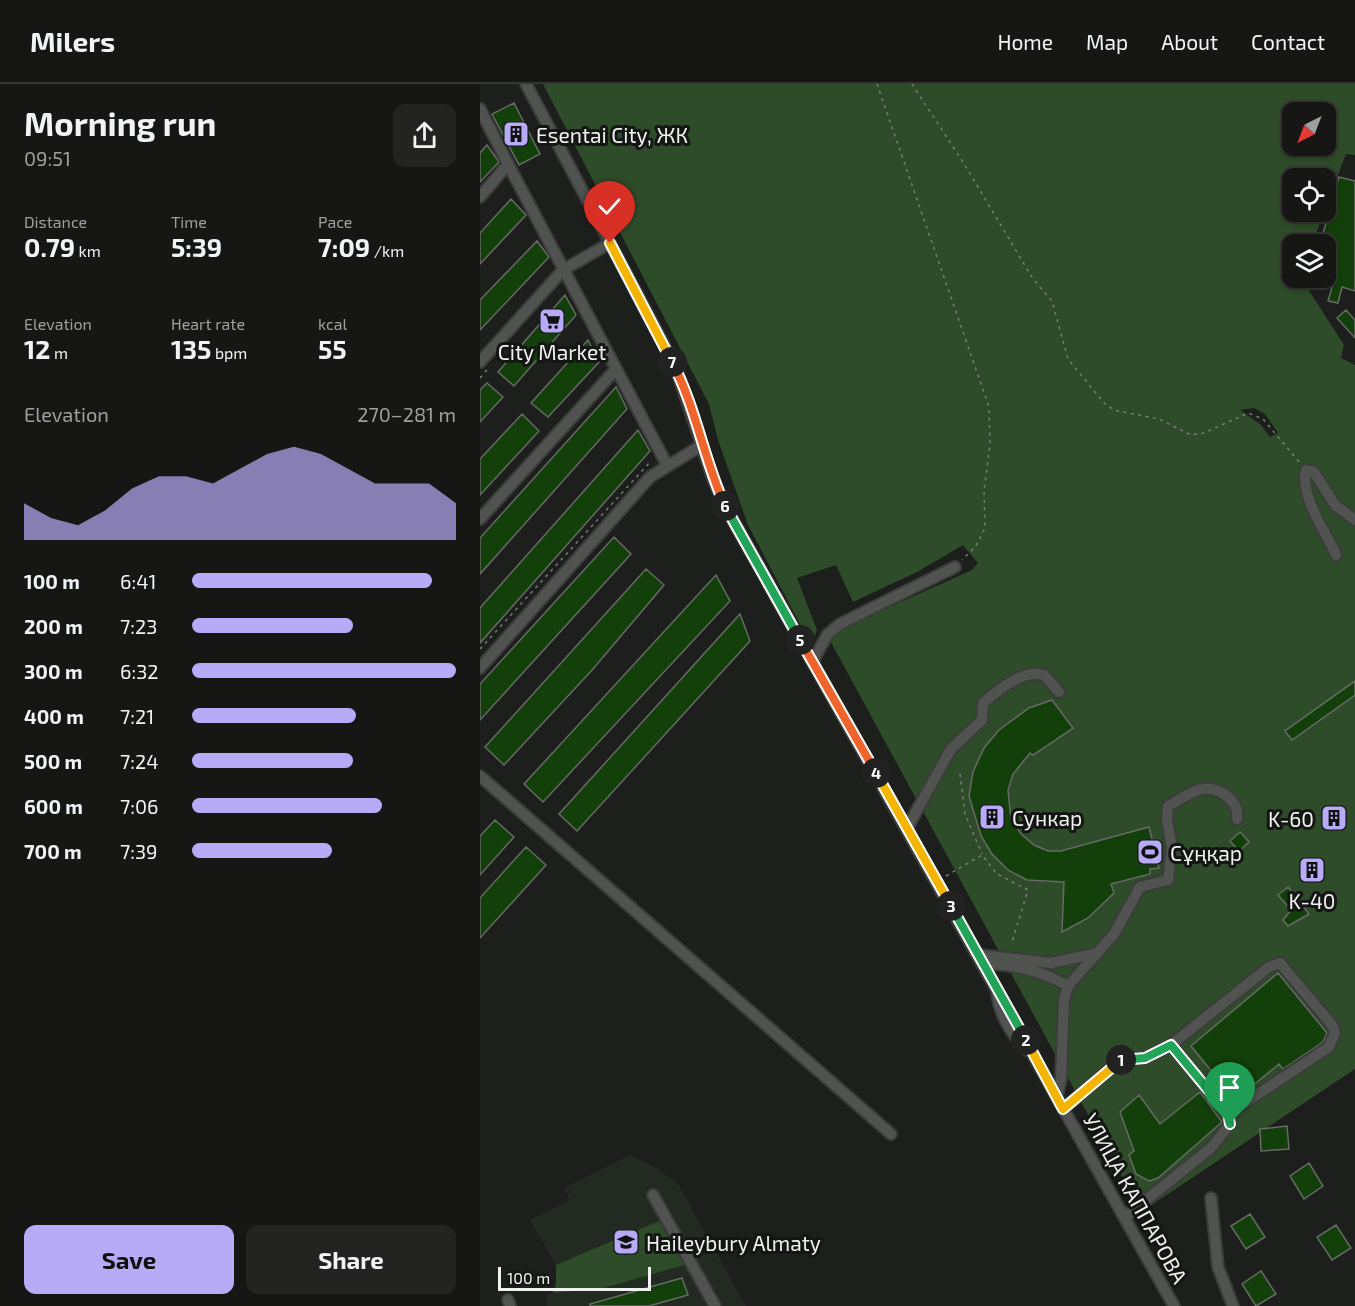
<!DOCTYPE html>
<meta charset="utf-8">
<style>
:root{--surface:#161715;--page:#232422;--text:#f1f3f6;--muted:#9e9fa0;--line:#353634;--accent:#b7abf7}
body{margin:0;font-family:"Exo 2",sans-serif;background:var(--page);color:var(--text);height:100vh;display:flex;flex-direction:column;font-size:22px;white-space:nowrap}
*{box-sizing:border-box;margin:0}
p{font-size:20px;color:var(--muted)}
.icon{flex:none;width:33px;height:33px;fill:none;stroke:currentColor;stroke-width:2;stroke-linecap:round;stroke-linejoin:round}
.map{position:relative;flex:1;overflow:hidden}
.details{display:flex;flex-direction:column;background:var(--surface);width:480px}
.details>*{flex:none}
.needle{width:39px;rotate:222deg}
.fabs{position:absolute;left:802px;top:18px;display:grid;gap:12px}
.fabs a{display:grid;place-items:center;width:54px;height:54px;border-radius:12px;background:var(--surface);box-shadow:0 3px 9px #0003,0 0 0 2px var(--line);font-size:30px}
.scale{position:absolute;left:18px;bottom:15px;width:153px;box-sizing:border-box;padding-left:6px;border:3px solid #f0f2ef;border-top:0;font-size:16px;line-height:21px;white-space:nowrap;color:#f0f2ef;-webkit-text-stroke:4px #131613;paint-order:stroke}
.pin{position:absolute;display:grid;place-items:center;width:51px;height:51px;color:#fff;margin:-62px -26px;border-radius:50% 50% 50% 0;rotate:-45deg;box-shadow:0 0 6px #0007}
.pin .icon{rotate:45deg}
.km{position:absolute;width:30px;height:30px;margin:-15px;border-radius:50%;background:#222;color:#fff;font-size:16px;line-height:30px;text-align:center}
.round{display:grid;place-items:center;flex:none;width:63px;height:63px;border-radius:12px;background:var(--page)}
.overview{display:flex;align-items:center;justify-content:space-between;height:102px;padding:0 24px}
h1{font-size:33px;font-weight:700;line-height:45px}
.metrics{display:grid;grid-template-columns:repeat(3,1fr);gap:9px;height:102px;padding:6px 24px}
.metrics div{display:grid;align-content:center}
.metrics b{font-size:26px;font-weight:700}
.metrics small{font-size:16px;font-weight:400}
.metrics p{font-size:16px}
.chart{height:168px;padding:12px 24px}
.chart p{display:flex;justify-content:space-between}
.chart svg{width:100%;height:108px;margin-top:6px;fill:var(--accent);opacity:.7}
.cta{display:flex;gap:12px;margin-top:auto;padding:12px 24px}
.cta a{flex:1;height:69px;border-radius:12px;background:var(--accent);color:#111;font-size:24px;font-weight:700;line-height:69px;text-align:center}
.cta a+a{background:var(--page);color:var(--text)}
ul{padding:0 24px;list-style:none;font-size:20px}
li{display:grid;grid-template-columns:96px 72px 1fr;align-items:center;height:45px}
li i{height:15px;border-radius:8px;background:var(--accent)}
header{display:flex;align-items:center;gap:36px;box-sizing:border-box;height:84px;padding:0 30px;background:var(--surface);border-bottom:2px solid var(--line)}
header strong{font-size:28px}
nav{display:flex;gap:33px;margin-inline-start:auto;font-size:21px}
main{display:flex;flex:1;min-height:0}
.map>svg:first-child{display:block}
.built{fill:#232a22}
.green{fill:#2f4c2a;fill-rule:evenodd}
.building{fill:#123f0a;stroke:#676a66;stroke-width:1.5}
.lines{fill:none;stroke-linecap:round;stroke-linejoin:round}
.minor-casing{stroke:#3b3d3a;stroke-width:14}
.path{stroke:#7a7c79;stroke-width:1.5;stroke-dasharray:3 4.5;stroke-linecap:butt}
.minor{stroke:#515351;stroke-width:10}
.split-1-casing{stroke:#fff;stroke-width:12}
.split-2-casing{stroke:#fff;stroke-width:12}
.split-3-casing{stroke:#fff;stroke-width:12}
.split-4-casing{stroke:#fff;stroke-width:12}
.split-5-casing{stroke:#fff;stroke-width:12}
.split-6-casing{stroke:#fff;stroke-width:12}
.split-7-casing{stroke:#fff;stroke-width:12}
.split-8-casing{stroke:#fff;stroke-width:12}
.split-1{stroke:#22a559;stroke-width:8}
.split-2{stroke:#f5b400;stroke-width:8}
.split-3{stroke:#22a559;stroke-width:8}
.split-4{stroke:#f5b400;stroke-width:8}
.split-5{stroke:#f0652b;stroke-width:8}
.split-6{stroke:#22a559;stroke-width:8}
.split-7{stroke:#f0652b;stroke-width:8}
.split-8{stroke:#f5b400;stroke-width:8}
.labels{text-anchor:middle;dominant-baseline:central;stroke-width:6;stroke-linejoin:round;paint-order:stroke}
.poi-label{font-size:21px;fill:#f0f2ef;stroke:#131613;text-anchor:start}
.street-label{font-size:21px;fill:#f0f2ef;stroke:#131613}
</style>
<header>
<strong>Milers</strong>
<nav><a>Home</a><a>Map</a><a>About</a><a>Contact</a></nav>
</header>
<main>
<section class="details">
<div class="overview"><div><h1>Morning run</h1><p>09:51</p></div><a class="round"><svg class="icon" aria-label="share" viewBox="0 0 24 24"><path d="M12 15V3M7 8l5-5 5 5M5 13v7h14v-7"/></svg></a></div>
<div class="metrics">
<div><p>Distance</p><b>0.79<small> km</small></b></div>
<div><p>Time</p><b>5:39</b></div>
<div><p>Pace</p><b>7:09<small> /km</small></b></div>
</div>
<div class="metrics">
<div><p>Elevation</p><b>12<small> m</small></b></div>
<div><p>Heart rate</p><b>135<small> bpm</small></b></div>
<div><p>kcal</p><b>55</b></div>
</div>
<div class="chart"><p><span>Elevation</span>270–281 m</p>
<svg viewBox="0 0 160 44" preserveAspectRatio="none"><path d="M0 44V29L10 35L20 38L30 32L40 23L50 18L60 18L70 21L80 15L90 9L100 6L110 9L120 15L130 21L140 21L150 21L160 29V44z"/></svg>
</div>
<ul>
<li><b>100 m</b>6:41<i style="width:91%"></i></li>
<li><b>200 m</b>7:23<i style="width:61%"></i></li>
<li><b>300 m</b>6:32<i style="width:100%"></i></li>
<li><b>400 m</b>7:21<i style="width:62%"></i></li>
<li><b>500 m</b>7:24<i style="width:61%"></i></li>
<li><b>600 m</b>7:06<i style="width:72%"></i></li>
<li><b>700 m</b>7:39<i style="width:53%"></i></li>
</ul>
<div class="cta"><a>Save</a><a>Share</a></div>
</section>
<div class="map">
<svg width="875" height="1222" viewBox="0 0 875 1222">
<rect width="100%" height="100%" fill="#1d1f1c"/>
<path class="built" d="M150 1071 177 1084 198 1100 266 1222H67L66 1211 73 1209 76 1200V1181L50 1136 90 1116 84 1104Z"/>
<path class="green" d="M63 0H875V71L866 70 846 123V94H813V128H844L832 160H813V194H821L864 261 861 274 875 281V985L661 1128 347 551 492 486 498 479 483 461 437 488 373 518 356 481 317 494 337 546 331 561 268 441 238 356 229 320ZM813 28H846V62H813ZM774 324 785 330 798 349 790 353 780 340 760 326Z
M179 1137 204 1181 124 1204 73 1209 76 1200V1181Z"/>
<path class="building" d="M34 19 60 70 39 81 12 30Z
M7 61 19 78 0 98V69Z
M859 93 875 97V207L862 203 858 219 848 217 853 200 846 198V160H840Z
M31 115 46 131 0 180V149Z
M57 157 69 173 0 246V216Z
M85 211 96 231 34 302 18 288Z
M866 226 875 236V254L857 234Z
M108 256 119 278 68 333 51 319Z
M7 299 23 313 0 338V306Z
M136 303 147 325 0 490V454Z
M42 330 59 347 0 411V375Z
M158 346 170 367 0 559V524Z
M134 453 151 470 0 636V600Z
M166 485 184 501 113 585 24 681 5 663Z
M236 491 250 517 63 718 44 700Z
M260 530 270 557 97 747 79 730Z
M875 597V611L812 656 805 647Z
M572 616 593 644 553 671 550 669 533 690 528 706 531 735 541 750 554 761 568 767H581L669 743 679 784 670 785V790L631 800 634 809 608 834 582 848 584 798 547 796 528 786 512 770 501 752 489 712 493 688 504 664 519 646 549 624Z
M15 736 34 753 0 791V752Z
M760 748 769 758 759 767 750 757Z
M46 763 66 781 0 854V814Z
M808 803 829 830 808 842 803 836 811 826 798 811Z
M798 889 847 949 843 958 803 985 799 980 755 1016 711 962Z
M720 1008 742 1038 678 1094 669 1097 656 1090 649 1071 654 1067 640 1028 659 1011 680 1040Z
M807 1042 809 1065 781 1067 780 1045Z
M829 1079 843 1102 824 1115 810 1092Z
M770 1130 785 1153 766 1165 751 1142Z
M856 1141 871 1164 852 1176 837 1153Z
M781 1187 796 1210 776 1222 762 1200Z
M202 1194 208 1211 169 1222H110V1220Z"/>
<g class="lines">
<g class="minor-casing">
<path id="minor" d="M46 0 196 284 233 395 250 431 694 1222
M0 25 28 80
M0 113 28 80 187 381
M0 278 83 186 130 159
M0 435 136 285
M856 471C845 446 820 413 826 386L834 388 855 421 875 436
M333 577 347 551 360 540 475 483
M0 584 170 393 222 361
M0 692 411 1050
M427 744 471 665 502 636 503 619C517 607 544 584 564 591L579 608
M499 871 571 879 618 869
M504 880C534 880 562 887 588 902
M517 910C520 931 532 951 547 966
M577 1012 581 995 584 916 588 902 634 850 660 803 688 796 692 763 687 736 688 722C698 717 712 706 723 705 740 703 760 717 757 735
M583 1025 642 975 665 974 691 961 789 883 800 879 852 941 855 949 849 963 748 1030
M173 1111 235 1222
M731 1114 738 1183 753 1222
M645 1133 731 1064 750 1040 748 1030 691 961
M28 1216 30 1222"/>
</g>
<path class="path" d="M397 0 509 323 510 360 504 407 505 444 496 462 482 476
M432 0 483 78 553 195 572 217 588 275 624 319 634 326 679 335 711 351 724 349 768 329 783 335 819 378
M0 294 7 286
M0 565 171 377
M480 690 485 730 502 770
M466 792 502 771 517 790 548 806 532 858"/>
<use href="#minor" class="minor"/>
</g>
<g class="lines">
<g class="split-1-casing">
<path id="split-1" d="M641 976 665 974 691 961 748 1030 750 1040"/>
</g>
<g class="split-2-casing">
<path id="split-2" d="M546 956 583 1025 641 976"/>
</g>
<g class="split-3-casing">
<path id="split-3" d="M471 822 546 956"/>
</g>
<g class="split-4-casing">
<path id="split-4" d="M396 689 471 822"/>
</g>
<g class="split-5-casing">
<path id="split-5" d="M320 556 396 689"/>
</g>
<g class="split-6-casing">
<path id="split-6" d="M245 422 320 556"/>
</g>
<g class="split-7-casing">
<path id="split-7" d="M192 278C216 323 224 376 245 422"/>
</g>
<g class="split-8-casing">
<path id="split-8" d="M130 159 192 278"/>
</g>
<use href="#split-1" class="split-1"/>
<use href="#split-2" class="split-2"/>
<use href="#split-3" class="split-3"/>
<use href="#split-4" class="split-4"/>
<use href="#split-5" class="split-5"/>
<use href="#split-6" class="split-6"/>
<use href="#split-7" class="split-7"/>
<use href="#split-8" class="split-8"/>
</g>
<defs>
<g id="building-square" transform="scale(1.35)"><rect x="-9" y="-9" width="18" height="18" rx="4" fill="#b7abf7" stroke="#131613"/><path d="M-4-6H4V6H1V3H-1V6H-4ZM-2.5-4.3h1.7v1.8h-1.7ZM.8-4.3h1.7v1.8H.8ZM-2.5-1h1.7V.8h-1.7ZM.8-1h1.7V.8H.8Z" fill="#111"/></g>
<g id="supermarket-square" transform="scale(1.35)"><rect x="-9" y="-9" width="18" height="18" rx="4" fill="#b7abf7" stroke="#131613"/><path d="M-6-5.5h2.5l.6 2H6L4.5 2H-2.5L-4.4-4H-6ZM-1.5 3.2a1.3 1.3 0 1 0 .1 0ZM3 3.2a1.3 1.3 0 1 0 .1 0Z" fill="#111"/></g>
<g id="stadium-square" transform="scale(1.35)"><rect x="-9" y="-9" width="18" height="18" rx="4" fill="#b7abf7" stroke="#131613"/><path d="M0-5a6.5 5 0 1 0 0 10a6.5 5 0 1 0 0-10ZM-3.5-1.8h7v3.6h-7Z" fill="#111"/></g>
<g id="school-square" transform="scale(1.35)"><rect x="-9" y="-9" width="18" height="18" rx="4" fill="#b7abf7" stroke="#131613"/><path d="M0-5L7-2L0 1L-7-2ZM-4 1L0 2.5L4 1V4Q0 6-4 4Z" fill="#111"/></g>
</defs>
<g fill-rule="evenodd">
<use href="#building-square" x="36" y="50"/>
<use href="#supermarket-square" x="72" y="237"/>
<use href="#building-square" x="512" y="733"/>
<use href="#building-square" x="854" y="734"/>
<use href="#stadium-square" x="670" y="768"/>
<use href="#building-square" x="832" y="786"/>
<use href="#school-square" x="146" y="1158"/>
</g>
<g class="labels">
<g class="poi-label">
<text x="56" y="50">Esentai City, ЖК</text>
<text x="72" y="267" text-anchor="middle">City Market</text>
<text x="532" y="733">Сункар</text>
<text x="834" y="734" text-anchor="end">K-60</text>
<text x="690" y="768">Сұңқар</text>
<text x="832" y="816" text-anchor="middle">K-40</text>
<text x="166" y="1158">Haileybury Almaty</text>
</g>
<g class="street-label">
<text transform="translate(656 1114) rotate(61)">УЛИЦА КАППАРОВА</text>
</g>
</g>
</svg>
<div class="fabs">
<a><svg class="needle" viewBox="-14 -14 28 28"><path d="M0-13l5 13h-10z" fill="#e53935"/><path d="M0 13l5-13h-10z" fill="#9e9fa0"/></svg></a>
<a><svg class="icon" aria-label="locate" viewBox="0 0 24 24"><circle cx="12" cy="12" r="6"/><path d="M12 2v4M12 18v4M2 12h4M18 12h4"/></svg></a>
<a><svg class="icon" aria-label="layers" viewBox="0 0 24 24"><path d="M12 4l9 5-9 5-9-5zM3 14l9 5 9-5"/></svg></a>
</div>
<div class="scale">100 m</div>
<div class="pin" style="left:750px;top:1040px;background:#1e9e55"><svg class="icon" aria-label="arrive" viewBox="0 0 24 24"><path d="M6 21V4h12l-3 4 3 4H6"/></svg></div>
<div class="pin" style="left:130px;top:159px;background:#d93025"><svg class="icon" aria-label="check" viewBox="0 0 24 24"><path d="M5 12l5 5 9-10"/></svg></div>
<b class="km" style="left:641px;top:976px">1</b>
<b class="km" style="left:546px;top:956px">2</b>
<b class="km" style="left:471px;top:822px">3</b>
<b class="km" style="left:396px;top:689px">4</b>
<b class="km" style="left:320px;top:556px">5</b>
<b class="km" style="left:245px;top:422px">6</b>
<b class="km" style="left:192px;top:278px">7</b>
</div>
</main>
